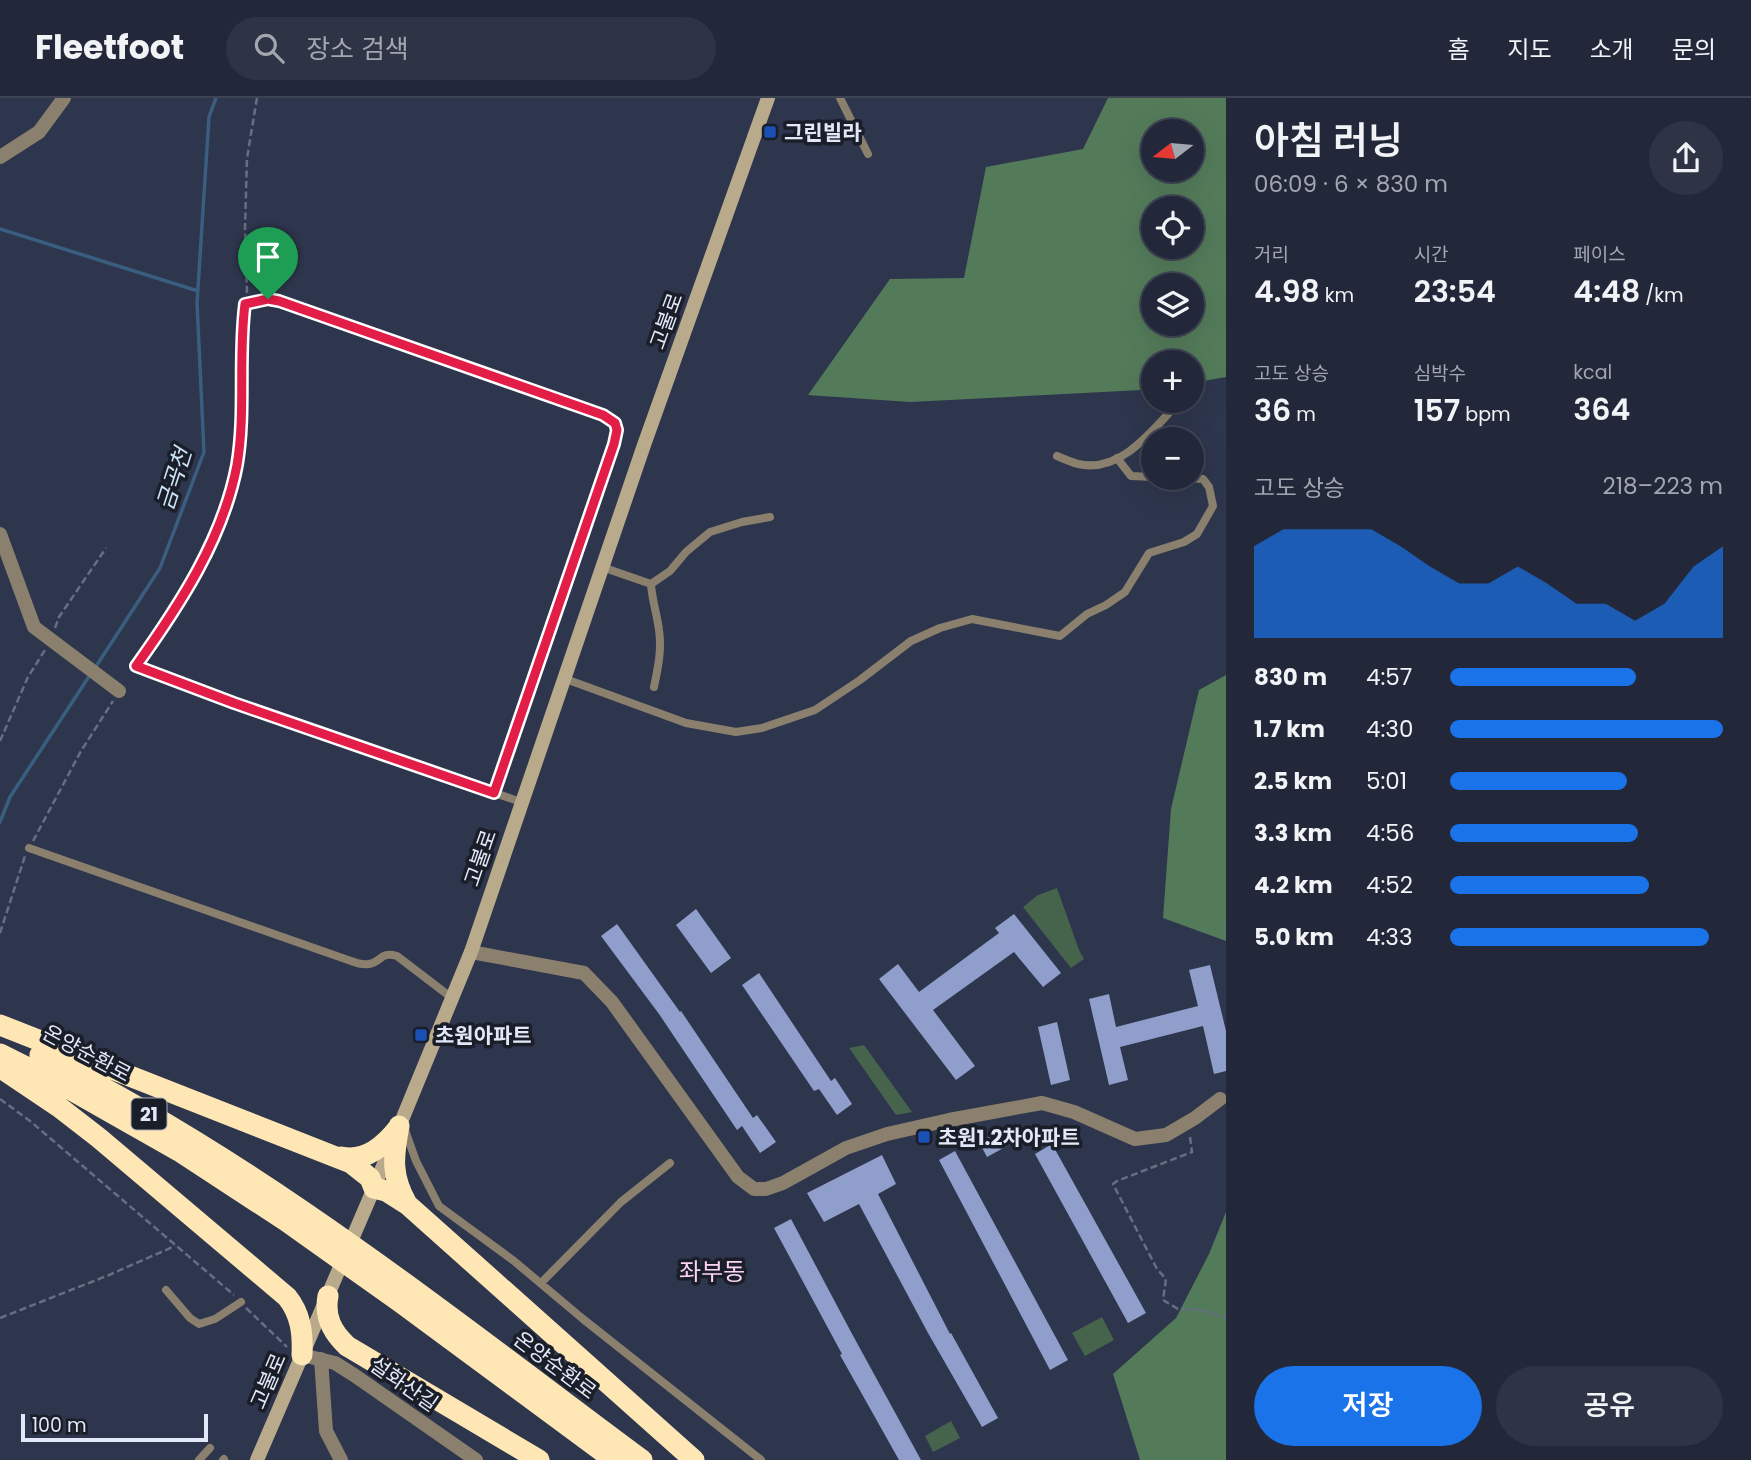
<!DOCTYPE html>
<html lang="ko">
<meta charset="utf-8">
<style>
:root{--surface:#22283a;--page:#2e3445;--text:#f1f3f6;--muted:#a2a6af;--line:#3f4454;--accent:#1a73e8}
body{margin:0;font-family:Poppins,"Noto Sans KR",sans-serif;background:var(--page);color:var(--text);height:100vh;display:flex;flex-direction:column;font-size:26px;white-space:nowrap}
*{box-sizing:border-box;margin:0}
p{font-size:23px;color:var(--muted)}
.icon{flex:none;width:38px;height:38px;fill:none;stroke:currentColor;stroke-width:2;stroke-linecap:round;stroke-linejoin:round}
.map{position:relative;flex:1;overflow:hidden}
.side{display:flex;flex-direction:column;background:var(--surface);width:525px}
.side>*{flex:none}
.needle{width:46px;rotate:254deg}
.tools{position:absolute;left:1141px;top:21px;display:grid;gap:14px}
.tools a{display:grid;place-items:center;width:63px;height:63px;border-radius:50%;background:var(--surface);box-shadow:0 7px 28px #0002,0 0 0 2px var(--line);font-size:35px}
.scale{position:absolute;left:21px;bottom:18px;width:187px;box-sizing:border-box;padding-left:7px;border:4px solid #e3e8f8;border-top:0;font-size:19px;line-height:24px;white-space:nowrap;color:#e3e8f8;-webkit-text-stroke:5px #1a1e28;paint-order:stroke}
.pin{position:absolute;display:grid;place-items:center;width:60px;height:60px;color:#fff;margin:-72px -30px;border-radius:50% 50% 50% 0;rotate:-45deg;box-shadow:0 0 7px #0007}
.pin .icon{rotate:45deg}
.round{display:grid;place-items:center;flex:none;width:74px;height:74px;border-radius:37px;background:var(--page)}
.summary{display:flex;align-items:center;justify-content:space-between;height:119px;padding:0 28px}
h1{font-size:38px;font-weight:600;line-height:52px}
.stats{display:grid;grid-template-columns:repeat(3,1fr);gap:10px;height:119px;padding:7px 28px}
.stats div{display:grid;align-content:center}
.stats b{font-size:30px;font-weight:600}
.stats small{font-size:19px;font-weight:400}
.stats p{font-size:19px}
.chart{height:196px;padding:14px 28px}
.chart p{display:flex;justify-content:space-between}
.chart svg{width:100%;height:126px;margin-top:7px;fill:var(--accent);opacity:.7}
.button{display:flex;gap:14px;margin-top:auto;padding:14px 28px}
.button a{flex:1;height:80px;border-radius:42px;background:var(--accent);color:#fff;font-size:28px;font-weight:600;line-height:80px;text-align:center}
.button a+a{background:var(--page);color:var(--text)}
ul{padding:0 28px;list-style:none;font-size:23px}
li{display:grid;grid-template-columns:112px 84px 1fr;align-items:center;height:52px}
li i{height:18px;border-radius:9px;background:var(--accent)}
header{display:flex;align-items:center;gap:42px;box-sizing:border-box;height:98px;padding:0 35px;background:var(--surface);border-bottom:2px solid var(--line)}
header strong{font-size:33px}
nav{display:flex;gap:38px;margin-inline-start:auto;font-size:24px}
.search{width:490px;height:63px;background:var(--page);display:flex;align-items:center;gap:18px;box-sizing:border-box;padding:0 24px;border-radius:38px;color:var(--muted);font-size:26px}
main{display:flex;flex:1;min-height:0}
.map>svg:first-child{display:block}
.green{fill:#46634b}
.forest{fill:#537b5a;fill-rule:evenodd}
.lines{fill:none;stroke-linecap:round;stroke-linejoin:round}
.stream{stroke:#395e7f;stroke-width:3.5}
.building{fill:#8f9ecb}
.path{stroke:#676e83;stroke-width:2.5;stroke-dasharray:7 3.5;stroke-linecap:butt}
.lane{stroke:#8a806d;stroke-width:8}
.street{stroke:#8a806d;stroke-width:14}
.secondary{stroke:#b9aa8b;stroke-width:14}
.highway{stroke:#fee6b5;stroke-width:21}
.route-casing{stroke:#fff;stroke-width:14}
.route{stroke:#e11d48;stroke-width:9}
.transit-dot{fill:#1a4fb4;stroke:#1a1e28;stroke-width:2.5}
.labels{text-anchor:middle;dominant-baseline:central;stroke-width:7;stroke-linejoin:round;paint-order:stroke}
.shield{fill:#1a1e28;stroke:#a7abba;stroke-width:2}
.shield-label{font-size:19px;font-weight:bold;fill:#e3e8f8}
.poi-label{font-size:21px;font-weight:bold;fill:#e3e8f8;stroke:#1a1e28;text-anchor:start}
.street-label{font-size:21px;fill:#e3e8f8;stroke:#1a1e28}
.water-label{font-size:23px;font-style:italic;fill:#cbe3f8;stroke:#1a1e28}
.quarter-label{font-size:24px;fill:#fad3f3;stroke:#1a1e28}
</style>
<header>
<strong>Fleetfoot</strong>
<div class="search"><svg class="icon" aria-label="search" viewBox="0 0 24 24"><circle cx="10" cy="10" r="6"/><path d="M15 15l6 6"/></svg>장소 검색</div>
<nav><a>홈</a><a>지도</a><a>소개</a><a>문의</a></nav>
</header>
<main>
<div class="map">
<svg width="1226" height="1362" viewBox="0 0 1226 1362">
<rect width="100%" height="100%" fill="#2e364d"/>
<path class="green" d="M1057 790 1079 852 1084 861 1071 870 1023 809 1038 797Z
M864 947 912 1014 896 1017 849 950Z
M1102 1219 1114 1242 1085 1258 1072 1235Z
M951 1323 960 1340 933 1354 925 1338Z"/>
<path class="forest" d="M1108 0H1226V279L1192 285V264H1153V290L1141 292 910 304 808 297 890 181 964 180 986 69 1083 51ZM1153 33H1192V72H1153ZM1153 110H1192V149H1153ZM1153 187H1192V226H1153Z
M1226 577V843L1163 820 1171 711 1199 592Z
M1226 1114V1362H1140L1113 1276 1176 1220 1209 1156Z"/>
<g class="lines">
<path class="stream" d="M0 131 198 193
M95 570 160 470 204 354 197 205 209 19 216 0
M0 724 10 699 90 577"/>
</g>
<path class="building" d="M696 811 731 860 711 875 676 827Z
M1014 816 1061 875 1043 889 1014 854 933 912 975 968 956 982 879 881 898 866 919 894 999 835 995 830Z
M617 826 680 914 681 913 753 1020 757 1017 776 1044 760 1055 742 1028 737 1032 659 916 601 838Z
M1210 867 1226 933V973L1214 976 1203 928 1120 949 1128 982 1109 987 1089 901 1109 896 1116 929 1198 908 1189 872Z
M759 875 831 983 835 980 852 1006 837 1017 819 991 814 993 742 887Z
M1057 924 1070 982 1051 987 1038 929Z
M1010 1027 1018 1042 987 1059 979 1044Z
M1052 1046 1146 1215 1128 1225 1035 1056Z
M955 1053 1068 1262 1050 1272 939 1062Z
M882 1057 896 1086 878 1096 950 1236 951 1235 998 1320 982 1329 928 1235 859 1106 824 1124 807 1095Z
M791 1121 851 1234 921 1362H899L840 1257 842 1256 774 1130Z"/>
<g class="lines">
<path class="path" d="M247 195 245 131 247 60 257 0
M55 530 59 519 106 450
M142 560C183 502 220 439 236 370 247 320 243 266 244 216
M0 643 28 579 45 552
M33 743 81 653 113 603
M1226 828V836
M0 835 25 758
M0 1001 30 1023 234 1197
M1190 1039 1192 1054 1117 1083 1113 1086 1157 1171 1166 1181 1163 1202 1178 1211 1201 1212 1226 1220
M246 1210 287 1249
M0 1220 109 1177 175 1148"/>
<path class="lane" d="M840 0 868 56
M245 206 268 201 279 203 602 317 615 325 617 332 614 346 494 695
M1057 358C1064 361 1071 364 1078 366 1122 376 1154 330 1180 303
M1117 360 1131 378 1153 379
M602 469 651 486
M136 568 234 605 521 704
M563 580 686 625 736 634 762 630 815 612 860 582 911 543 940 530 972 521 1060 538 1087 516 1106 507 1125 494 1149 455 1184 444 1197 436 1213 408 1209 389 1203 381 1183 380
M654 589C658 570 662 551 659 532 657 516 652 502 651 486L670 473 686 454 710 434 742 424 770 419
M29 750 351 863C356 865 363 867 369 866 382 864 380 853 397 858L452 900
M405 1032 416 1063 439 1108 514 1163 583 1221 761 1362
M541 1185 621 1104 670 1065
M166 1192 190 1220 199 1226 215 1221 241 1204
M199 1362 210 1350
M223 1362 224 1361"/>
<path class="street" d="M0 59 39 34 64 0
M0 436 34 529 119 593
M471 854 584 875 612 904 738 1079 754 1091H766L783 1085 846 1050 887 1036 949 1022 1042 1005 1074 1014 1135 1041 1166 1037 1195 1020 1220 1001
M302 1257 335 1265 354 1277 476 1362
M321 1261 326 1333 341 1362"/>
<path class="secondary" d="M257 1362 374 1090 471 854 644 347 768 0"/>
<path class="highway" d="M0 927 351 1065 370 1080 374 1090 386 1093 408 1107 694 1362
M0 956 68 990 179 1053 286 1123 400 1204 614 1362
M40 957C257 1064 448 1218 642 1362
M1 970 59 1009 99 1040 287 1199C301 1216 303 1236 302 1257
M399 1028C393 1059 391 1078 407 1106
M341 1059C366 1064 384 1048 399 1029
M328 1198C324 1219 332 1234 347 1248L539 1362"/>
</g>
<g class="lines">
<g class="route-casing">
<path id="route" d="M268 201 279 203 603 317 615 325 617 332 614 346 494 695 234 605 136 568C179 508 223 441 237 367 246 314 238 260 245 206Z"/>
</g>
<use href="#route" class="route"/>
</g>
<g class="transit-dot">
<rect x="763" y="27" width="14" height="14" rx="3.5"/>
<rect x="414" y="930" width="14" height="14" rx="3.5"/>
<rect x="917" y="1032" width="14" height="14" rx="3.5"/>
</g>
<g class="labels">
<rect class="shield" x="131.5" y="1000.5" width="35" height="31" rx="5"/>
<g class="shield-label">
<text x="149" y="1016">21</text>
</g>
<g class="poi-label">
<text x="784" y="34">그린빌라</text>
<text x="435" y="937">초원아파트</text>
<text x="938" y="1039">초원1.2차아파트</text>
</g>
<g class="street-label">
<text transform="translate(666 223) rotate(-70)">고불로</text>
<text transform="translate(480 760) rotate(-71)">고불로</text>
<text transform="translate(87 955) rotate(28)">온양순환로</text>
<text transform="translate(555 1267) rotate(37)">온양순환로</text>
<text transform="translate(268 1283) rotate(-67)">고불로</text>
<text transform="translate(404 1286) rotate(35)">설화산길</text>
</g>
<g class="water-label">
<text transform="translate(174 381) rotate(-72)">금곡천</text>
</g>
<g class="quarter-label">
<text x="712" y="1173">좌부동</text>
</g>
</g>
</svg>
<div class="tools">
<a><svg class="needle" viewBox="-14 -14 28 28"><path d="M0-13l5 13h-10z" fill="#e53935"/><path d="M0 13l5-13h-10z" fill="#a2a6af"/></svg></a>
<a><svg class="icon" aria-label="locate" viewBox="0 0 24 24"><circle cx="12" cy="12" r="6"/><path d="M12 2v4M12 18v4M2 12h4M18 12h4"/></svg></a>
<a><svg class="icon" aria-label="layers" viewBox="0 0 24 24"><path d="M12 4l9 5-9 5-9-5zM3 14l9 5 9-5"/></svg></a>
<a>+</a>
<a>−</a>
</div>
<div class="scale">100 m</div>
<div class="pin" style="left:268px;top:201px;background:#1e9e55"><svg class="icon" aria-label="arrive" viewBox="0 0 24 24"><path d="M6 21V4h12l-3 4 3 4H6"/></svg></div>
</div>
<section class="side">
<div class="summary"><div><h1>아침 러닝</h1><p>06:09 · 6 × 830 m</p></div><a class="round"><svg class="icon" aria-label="share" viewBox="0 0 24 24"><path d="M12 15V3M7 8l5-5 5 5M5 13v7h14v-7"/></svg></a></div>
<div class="stats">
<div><p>거리</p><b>4.98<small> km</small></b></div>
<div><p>시간</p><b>23:54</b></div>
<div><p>페이스</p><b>4:48<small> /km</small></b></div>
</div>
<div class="stats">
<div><p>고도 상승</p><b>36<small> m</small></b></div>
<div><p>심박수</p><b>157<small> bpm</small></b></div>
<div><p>kcal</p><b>364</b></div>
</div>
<div class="chart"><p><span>고도 상승</span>218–223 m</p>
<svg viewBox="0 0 160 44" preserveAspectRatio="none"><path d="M0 44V12L10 6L20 6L30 6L40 6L50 12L60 19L70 25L80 25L90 19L100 25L110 32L120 32L130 38L140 32L150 19L160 12V44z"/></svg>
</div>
<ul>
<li><b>830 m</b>4:57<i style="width:68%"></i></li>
<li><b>1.7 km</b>4:30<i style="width:100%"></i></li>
<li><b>2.5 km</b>5:01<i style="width:65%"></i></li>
<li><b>3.3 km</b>4:56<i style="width:69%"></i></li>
<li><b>4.2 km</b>4:52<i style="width:73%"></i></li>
<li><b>5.0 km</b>4:33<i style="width:95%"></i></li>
</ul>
<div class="button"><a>저장</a><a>공유</a></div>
</section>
</main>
